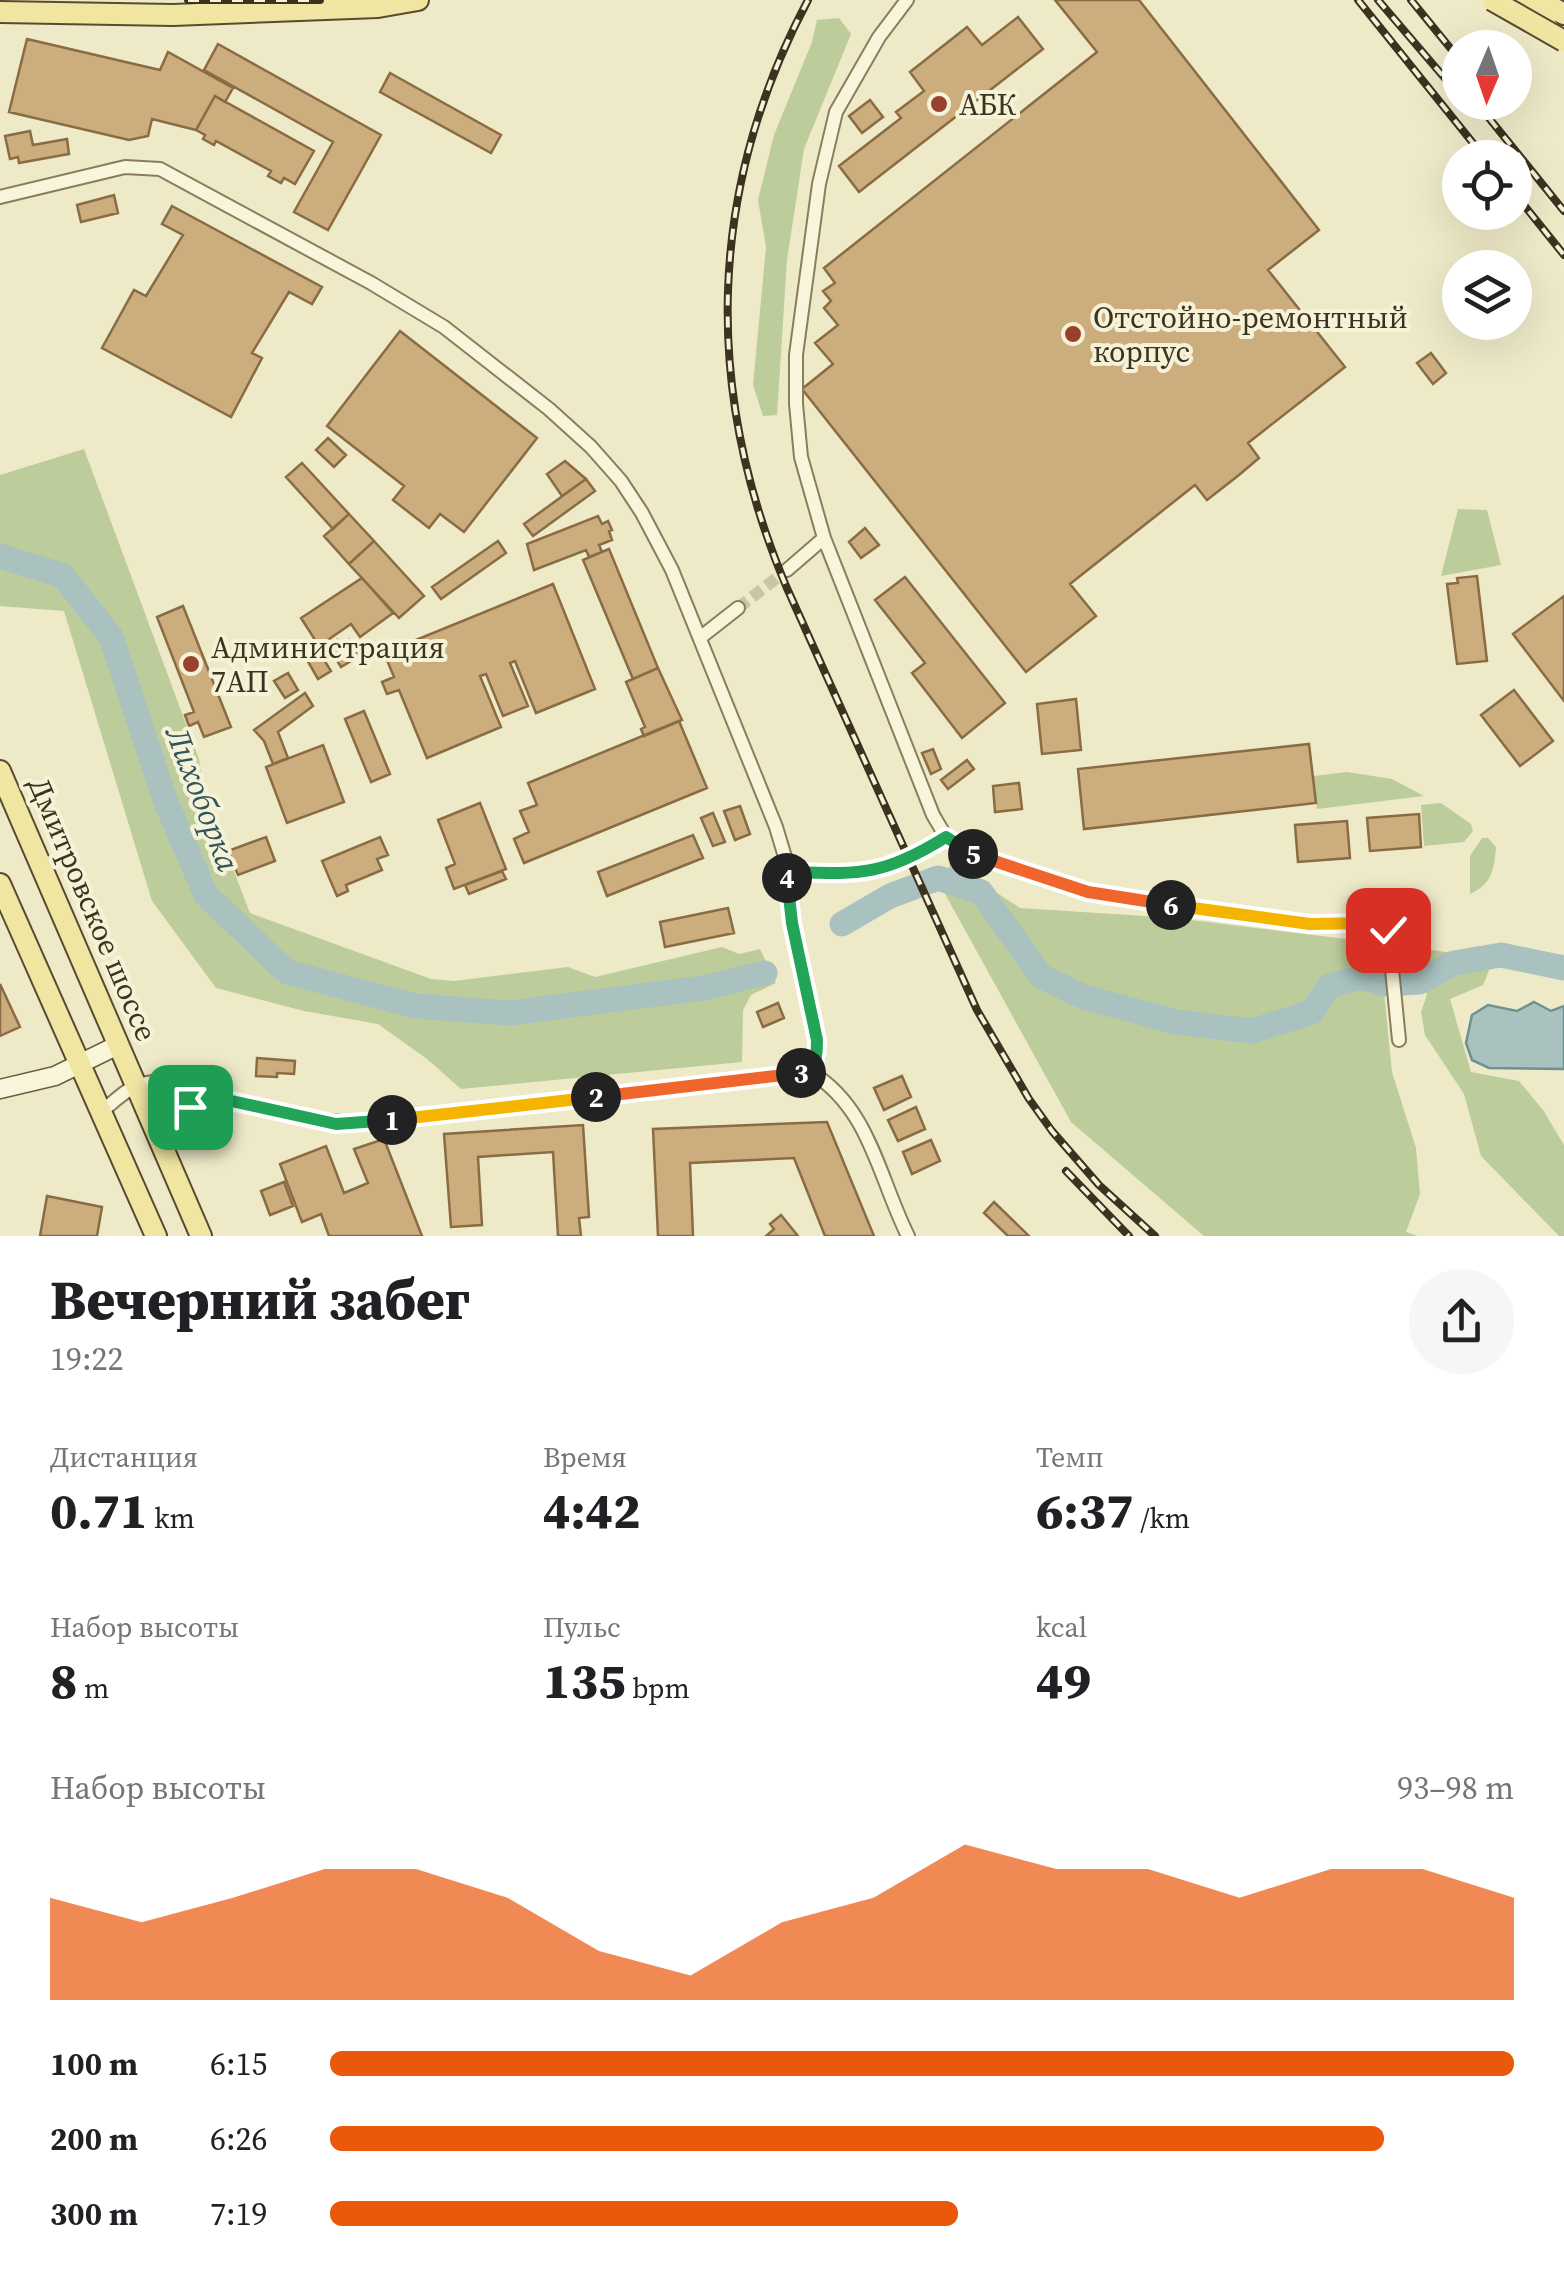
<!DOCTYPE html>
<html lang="ru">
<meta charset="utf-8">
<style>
:root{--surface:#fff;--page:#f6f6f6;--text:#202124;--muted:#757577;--accent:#ea580c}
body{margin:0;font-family:"Source Serif 4",serif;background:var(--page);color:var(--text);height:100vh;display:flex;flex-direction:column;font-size:38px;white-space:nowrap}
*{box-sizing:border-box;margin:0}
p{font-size:32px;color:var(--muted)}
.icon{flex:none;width:55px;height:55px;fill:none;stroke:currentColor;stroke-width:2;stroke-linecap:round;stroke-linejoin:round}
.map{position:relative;height:1236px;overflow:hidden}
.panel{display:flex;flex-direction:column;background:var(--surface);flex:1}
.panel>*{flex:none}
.needle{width:65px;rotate:182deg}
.controls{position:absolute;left:1442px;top:30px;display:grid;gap:20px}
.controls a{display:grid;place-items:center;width:90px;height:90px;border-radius:50%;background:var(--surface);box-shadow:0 10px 40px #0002;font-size:50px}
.pin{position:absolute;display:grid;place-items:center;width:85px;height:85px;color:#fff;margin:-42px;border-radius:20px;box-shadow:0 5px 15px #0006}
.km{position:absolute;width:50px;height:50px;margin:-25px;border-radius:50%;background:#222;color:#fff;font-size:28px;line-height:50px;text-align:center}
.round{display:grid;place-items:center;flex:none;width:105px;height:105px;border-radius:52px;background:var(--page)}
.headline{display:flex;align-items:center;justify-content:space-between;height:170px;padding:0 50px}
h1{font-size:55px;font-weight:800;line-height:75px}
.metrics{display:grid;grid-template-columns:repeat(3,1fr);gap:15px;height:170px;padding:10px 50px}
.metrics div{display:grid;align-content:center}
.metrics b{font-size:50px;font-weight:800}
.metrics small{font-size:28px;font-weight:400}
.metrics p{font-size:28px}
.chart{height:280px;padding:20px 50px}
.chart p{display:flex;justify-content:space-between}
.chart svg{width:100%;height:180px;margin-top:10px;fill:var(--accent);opacity:.7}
ul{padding:0 50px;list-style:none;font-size:32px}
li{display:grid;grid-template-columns:160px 120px 1fr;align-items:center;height:75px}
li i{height:25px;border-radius:12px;background:var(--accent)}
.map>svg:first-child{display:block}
.green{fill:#bdcc9b}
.water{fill:#a9c2bf;stroke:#6f918f;stroke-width:2.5}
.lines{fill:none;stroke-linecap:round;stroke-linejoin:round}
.river{stroke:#a9c2bf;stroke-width:25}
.building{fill:#ccad7e;stroke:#896c43;stroke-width:2.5}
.street-tunnel{stroke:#cac5a6;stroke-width:12;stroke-dasharray:12 6;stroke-linecap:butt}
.street-casing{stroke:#8a7d5d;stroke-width:16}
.secondary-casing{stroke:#6c5e40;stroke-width:21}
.primary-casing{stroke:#584a31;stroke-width:24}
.street{stroke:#f9f5db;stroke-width:12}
.secondary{stroke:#f9f5db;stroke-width:18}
.primary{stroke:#f0e6a1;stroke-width:20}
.rail-casing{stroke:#3b3220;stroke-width:8}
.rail{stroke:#f6f2d7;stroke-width:4;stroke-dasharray:11;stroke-linecap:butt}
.primary-bridge-casing{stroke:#584a31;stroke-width:24;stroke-linecap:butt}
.primary-bridge{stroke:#f0e6a1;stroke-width:20}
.split-1-casing{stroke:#fff;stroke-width:20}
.split-2-casing{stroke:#fff;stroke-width:20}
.split-3-casing{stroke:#fff;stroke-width:20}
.split-4-casing{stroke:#fff;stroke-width:20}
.split-5-casing{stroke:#fff;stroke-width:20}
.split-6-casing{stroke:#fff;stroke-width:20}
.split-7-casing{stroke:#fff;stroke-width:20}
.split-1{stroke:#22a559;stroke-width:12}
.split-2{stroke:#f5b400;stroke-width:12}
.split-3{stroke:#f0652b;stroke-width:12}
.split-4{stroke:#22a559;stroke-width:12}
.split-5{stroke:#22a559;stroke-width:12}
.split-6{stroke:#f0652b;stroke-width:12}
.split-7{stroke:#f5b400;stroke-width:12}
.poi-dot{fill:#98412d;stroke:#f6f2d7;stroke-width:4}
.labels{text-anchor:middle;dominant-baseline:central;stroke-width:8;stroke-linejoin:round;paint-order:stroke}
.poi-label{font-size:30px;fill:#3b3220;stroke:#f6f2d7;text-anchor:start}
.street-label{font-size:30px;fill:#3b3220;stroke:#f6f2d7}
.water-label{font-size:32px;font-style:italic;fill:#30555a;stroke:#f6f2d7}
</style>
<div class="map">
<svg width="1564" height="1236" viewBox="0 0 1564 1236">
<rect width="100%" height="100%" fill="#eeeac8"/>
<path class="green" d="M839 18 851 34 804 149 787 260 777 415 763 416 753 385 766 247 758 200 774 135 812 42 817 20Z
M84 449 199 759 204 794 250 913 431 979 454 981 568 967 595 977 722 947 739 954 760 949 776 983 751 995 743 1010 742 1062 461 1089 427 1059 378 1024 304 1011 216 988 152 901 64 611 0 606V475Z
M1458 509 1487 510 1501 565 1441 576Z
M1347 772 1392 779 1424 796 1317 809 1313 776Z
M1441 803 1471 824 1473 831 1464 842 1424 846 1421 805Z
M1482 838H1488L1496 847C1494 870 1492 884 1470 894V856Z
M950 862 1020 908 1175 918 1379 943 1392 1072 1416 1148 1420 1194 1406 1232 1418 1236H1204L1071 1122 944 892Z
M1407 947 1494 958 1483 985 1450 999 1471 1072 1519 1081 1543 1110 1564 1145V1236H1559L1481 1156 1464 1094 1425 1035 1421 1012 1427 995Z"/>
<path class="water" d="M1534 1002 1551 1011 1564 1006V1069L1489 1068 1472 1060 1466 1043 1472 1015 1488 1005 1517 1011Z"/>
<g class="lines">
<path class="river" d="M0 556 63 576 111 637 165 800 206 895 287 972 415 1006 510 1013 703 988 765 973
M842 924 890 896 938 878 981 892 1041 976 1084 997 1176 1022 1252 1031 1312 1012 1329 986 1362 977 1385 984 1419 982 1454 963 1501 955 1564 968"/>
</g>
<path class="building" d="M1055 0H1139L1319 230 1268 270 1345 367 1248 443 1259 458 1239 475 1207 500 1195 485 1070 584 1096 616 1026 672 802 389 833 364 815 343 838 325 824 308 831 301 823 291 835 283 824 268 1097 52Z
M1018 17 1043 49 859 192 839 166 901 118 896 112 924 91 910 72 967 27 982 45Z
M27 39 160 70 168 52 233 88 225 102 215 96 196 130 152 119 148 136 129 140 9 112Z
M218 44 381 135 328 230 294 212 333 142 204 70Z
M390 73 501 135 491 153 380 92Z
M215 96 314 151 295 184 284 178 281 183 268 176 271 171 216 141 214 145 203 139 205 135 196 130Z
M870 100 883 117 862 133 849 116Z
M30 131 33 145 67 139 69 154 19 163 18 157 10 159 5 136Z
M114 195 118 213 81 222 77 205Z
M172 206 322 287 312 304 289 292 252 353 262 358 231 417 102 348 134 290 146 296 183 235 162 224Z
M400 331 537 438 464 532 440 514 429 528 393 500 404 486 327 426Z
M1431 353 1446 373 1433 384 1417 363Z
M328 438 346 455 334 467 316 450Z
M565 461 586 479 562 496 547 474Z
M302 463 349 514 333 529 286 477Z
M586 479 595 491 533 536 524 524Z
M349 514 374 541 349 564 324 536Z
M598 516 602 524 608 521 612 530 609 531 612 540 599 545 602 552 589 557 586 550 534 570 527 544Z
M865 528 879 545 861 558 849 542Z
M374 541 424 596 399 618 349 564Z
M498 541 506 553 441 599 432 587Z
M609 549 658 668 633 679 583 560Z
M1477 576 1487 661 1457 664 1447 584 1458 583 1457 578Z
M905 577 1005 703 962 738 912 673 925 663 875 600Z
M362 578 393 613 360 637 351 624 319 646 301 618Z
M553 584 595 689 536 713 515 661 510 663 528 706 503 716 486 674 480 676 501 727 427 758 399 690 387 694 382 682 394 677 384 653Z
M1564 596V701L1513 634Z
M183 606 231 727 204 737 198 722 189 726 185 715 194 712 157 617Z
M337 640 341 645 349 640 359 656 341 667 328 646Z
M319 652 331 671 318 679 307 660Z
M658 668 682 720 644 736 641 729 645 727 626 682Z
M288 673 298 690 285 698 274 681Z
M1514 690 1553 741 1520 766 1481 715Z
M305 693 313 706 278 732 288 758 273 764 264 741 254 730Z
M1076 699 1081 750 1042 754 1037 704Z
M364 711 390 774 371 782 345 719Z
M679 721 707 788 524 863 514 839 529 832 520 811 537 805 528 783Z
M1309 744 1316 803 1084 829 1078 769Z
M323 745 344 802 287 823 266 767Z
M933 749 941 769 931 774 922 753Z
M967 760 974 769 948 789 941 780Z
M1019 783 1022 809 995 812 993 786Z
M480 803 506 869 454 889 446 868 455 864 438 820Z
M740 806 750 834 735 840 724 811Z
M713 813 725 842 713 846 701 818Z
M1419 814 1421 847 1370 851 1367 818Z
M1347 821 1350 858 1298 862 1295 825Z
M693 835 703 858 607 896 598 872Z
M266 837 275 861 238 875 228 851Z
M380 837 388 855 377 859 382 870 346 885 348 891 337 896 322 861Z
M502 871 506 879 469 894 465 885Z
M728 908 734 933 665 947 660 922Z
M0 984 20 1027 0 1036Z
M778 1003 784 1018 763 1027 757 1012Z
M257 1058 295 1061 294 1074 277 1073V1077L256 1076Z
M902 1076 911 1097 884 1110 874 1088Z
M916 1107 925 1129 898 1141 888 1120Z
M827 1122 874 1236H825L794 1158 690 1163 693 1236H658L653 1129Z
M583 1125 589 1217 579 1218 581 1236H558L553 1152 478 1157 482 1225 451 1227 444 1134Z
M384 1139 422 1236H329L321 1214 302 1222 280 1164 326 1146 344 1193 368 1183 354 1149Z
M931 1140 940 1161 912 1174 903 1152Z
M284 1182 293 1206 270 1215 261 1191Z
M47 1196 102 1207 97 1236H40Z
M994 1202 1029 1236H1008L984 1213Z
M781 1215 798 1236H766L774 1229 770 1224Z"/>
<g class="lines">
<path class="street-tunnel" d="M738 608 787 570"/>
<g class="street-casing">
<path id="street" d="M907 0 879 37 836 112 819 184 796 355V404L801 457 824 538 933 815 946 837 977 857 1088 892 1310 923H1368L1388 929 1399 1040
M0 197 125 167 160 169 371 283 444 327 549 409 591 447 621 481 642 513 672 570 776 827 785 857 792 923 817 1040 818 1057 809 1071
M787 570 824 538
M701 637 738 608
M786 872C859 874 882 877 946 837
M809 1071C870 1107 878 1176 908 1236
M103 1110C114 1102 127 1088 141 1084 176 1076 205 1094 237 1103 279 1114 323 1123 367 1123L791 1076 809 1071
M166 1152C176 1125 185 1103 216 1098"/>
</g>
<g class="secondary-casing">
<path id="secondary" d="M0 1089 55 1076 118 1045"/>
</g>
<g class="primary-casing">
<path id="primary" d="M1525 0 1552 33
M1539 0 1564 14
M0 12 173 15 378 7 418 0
M0 771 201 1236
M0 884 156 1236"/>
</g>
<use href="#street" class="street"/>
<use href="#secondary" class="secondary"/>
<use href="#primary" class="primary"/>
<g class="rail-casing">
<path id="rail" d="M188 0H320
M808 0C707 190 703 389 786 586L977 1010 1029 1099 1052 1131 1099 1185 1155 1236
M1358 0 1485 158
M1378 0 1460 96
M1411 0 1460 60
M1476 102 1564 211
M1515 194 1564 255
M1066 1171 1129 1236"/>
</g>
<use href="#rail" class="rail"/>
<g class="primary-bridge-casing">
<path id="primary-bridge" d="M1492 0 1564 41"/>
</g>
<use href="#primary-bridge" class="primary-bridge"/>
</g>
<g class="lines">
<g class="split-1-casing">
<path id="split-1" d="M190 1107 218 1098 336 1124 392 1120"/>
</g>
<g class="split-2-casing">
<path id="split-2" d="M392 1120 596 1097"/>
</g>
<g class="split-3-casing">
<path id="split-3" d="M596 1097 801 1073"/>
</g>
<g class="split-4-casing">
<path id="split-4" d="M787 878 792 923 817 1040C817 1055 817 1068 801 1073"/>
</g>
<g class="split-5-casing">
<path id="split-5" d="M787 878 786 872C859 874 882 877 946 837L973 854"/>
</g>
<g class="split-6-casing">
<path id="split-6" d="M973 854 1088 892 1171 905"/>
</g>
<g class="split-7-casing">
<path id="split-7" d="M1171 905 1310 924 1368 923 1388 930"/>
</g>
<use href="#split-1" class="split-1"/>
<use href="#split-2" class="split-2"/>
<use href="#split-3" class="split-3"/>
<use href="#split-4" class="split-4"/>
<use href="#split-5" class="split-5"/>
<use href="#split-6" class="split-6"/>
<use href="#split-7" class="split-7"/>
</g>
<g class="poi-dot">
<circle cx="939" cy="104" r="10"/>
<circle cx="1073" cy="334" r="10"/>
<circle cx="191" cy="664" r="10"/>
</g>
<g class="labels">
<g class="poi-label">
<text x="959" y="104">АБК</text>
<text x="1093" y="317">Отстойно-ремонтный<tspan x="1093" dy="34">корпус</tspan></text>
<text x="211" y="647">Администрация<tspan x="211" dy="34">7АП</tspan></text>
</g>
<g class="street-label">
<text transform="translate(93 909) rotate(67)">Дмитровское шоссе</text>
</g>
<g class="water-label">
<text transform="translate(203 799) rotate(69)">Лихоборка</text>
</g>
</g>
</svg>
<div class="controls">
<a><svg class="needle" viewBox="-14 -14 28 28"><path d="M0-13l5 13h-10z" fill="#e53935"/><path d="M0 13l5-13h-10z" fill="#757577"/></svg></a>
<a><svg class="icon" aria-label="locate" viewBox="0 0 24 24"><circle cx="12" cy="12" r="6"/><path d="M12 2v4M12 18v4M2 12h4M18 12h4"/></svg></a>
<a><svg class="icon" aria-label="layers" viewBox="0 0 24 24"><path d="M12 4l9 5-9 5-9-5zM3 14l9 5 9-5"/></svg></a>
</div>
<div class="pin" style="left:190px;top:1107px;background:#1e9e55"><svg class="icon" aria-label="arrive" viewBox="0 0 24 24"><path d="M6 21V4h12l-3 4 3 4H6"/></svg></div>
<div class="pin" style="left:1388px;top:930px;background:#d93025"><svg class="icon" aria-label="check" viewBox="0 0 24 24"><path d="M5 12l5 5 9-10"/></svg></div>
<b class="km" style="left:392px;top:1120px">1</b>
<b class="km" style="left:596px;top:1097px">2</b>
<b class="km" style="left:801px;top:1073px">3</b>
<b class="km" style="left:787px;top:878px">4</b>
<b class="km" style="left:973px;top:854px">5</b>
<b class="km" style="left:1171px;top:905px">6</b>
</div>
<section class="panel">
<div class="headline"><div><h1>Вечерний забег</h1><p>19:22</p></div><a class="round"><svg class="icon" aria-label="share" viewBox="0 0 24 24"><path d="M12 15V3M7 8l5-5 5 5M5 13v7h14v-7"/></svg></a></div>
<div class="metrics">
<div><p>Дистанция</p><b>0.71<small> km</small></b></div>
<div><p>Время</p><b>4:42</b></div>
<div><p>Темп</p><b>6:37<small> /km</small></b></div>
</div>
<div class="metrics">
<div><p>Набор высоты</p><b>8<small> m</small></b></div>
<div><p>Пульс</p><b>135<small> bpm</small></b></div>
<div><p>kcal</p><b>49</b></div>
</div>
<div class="chart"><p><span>Набор высоты</span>93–98 m</p>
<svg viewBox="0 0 160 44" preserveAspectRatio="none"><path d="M0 44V19L10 25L20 19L30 12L40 12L50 19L60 32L70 38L80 25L90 19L100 6L110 12L120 12L130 19L140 12L150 12L160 19V44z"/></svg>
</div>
<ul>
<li><b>100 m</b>6:15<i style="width:100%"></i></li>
<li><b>200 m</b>6:26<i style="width:89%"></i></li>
<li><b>300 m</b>7:19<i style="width:53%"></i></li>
</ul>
</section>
